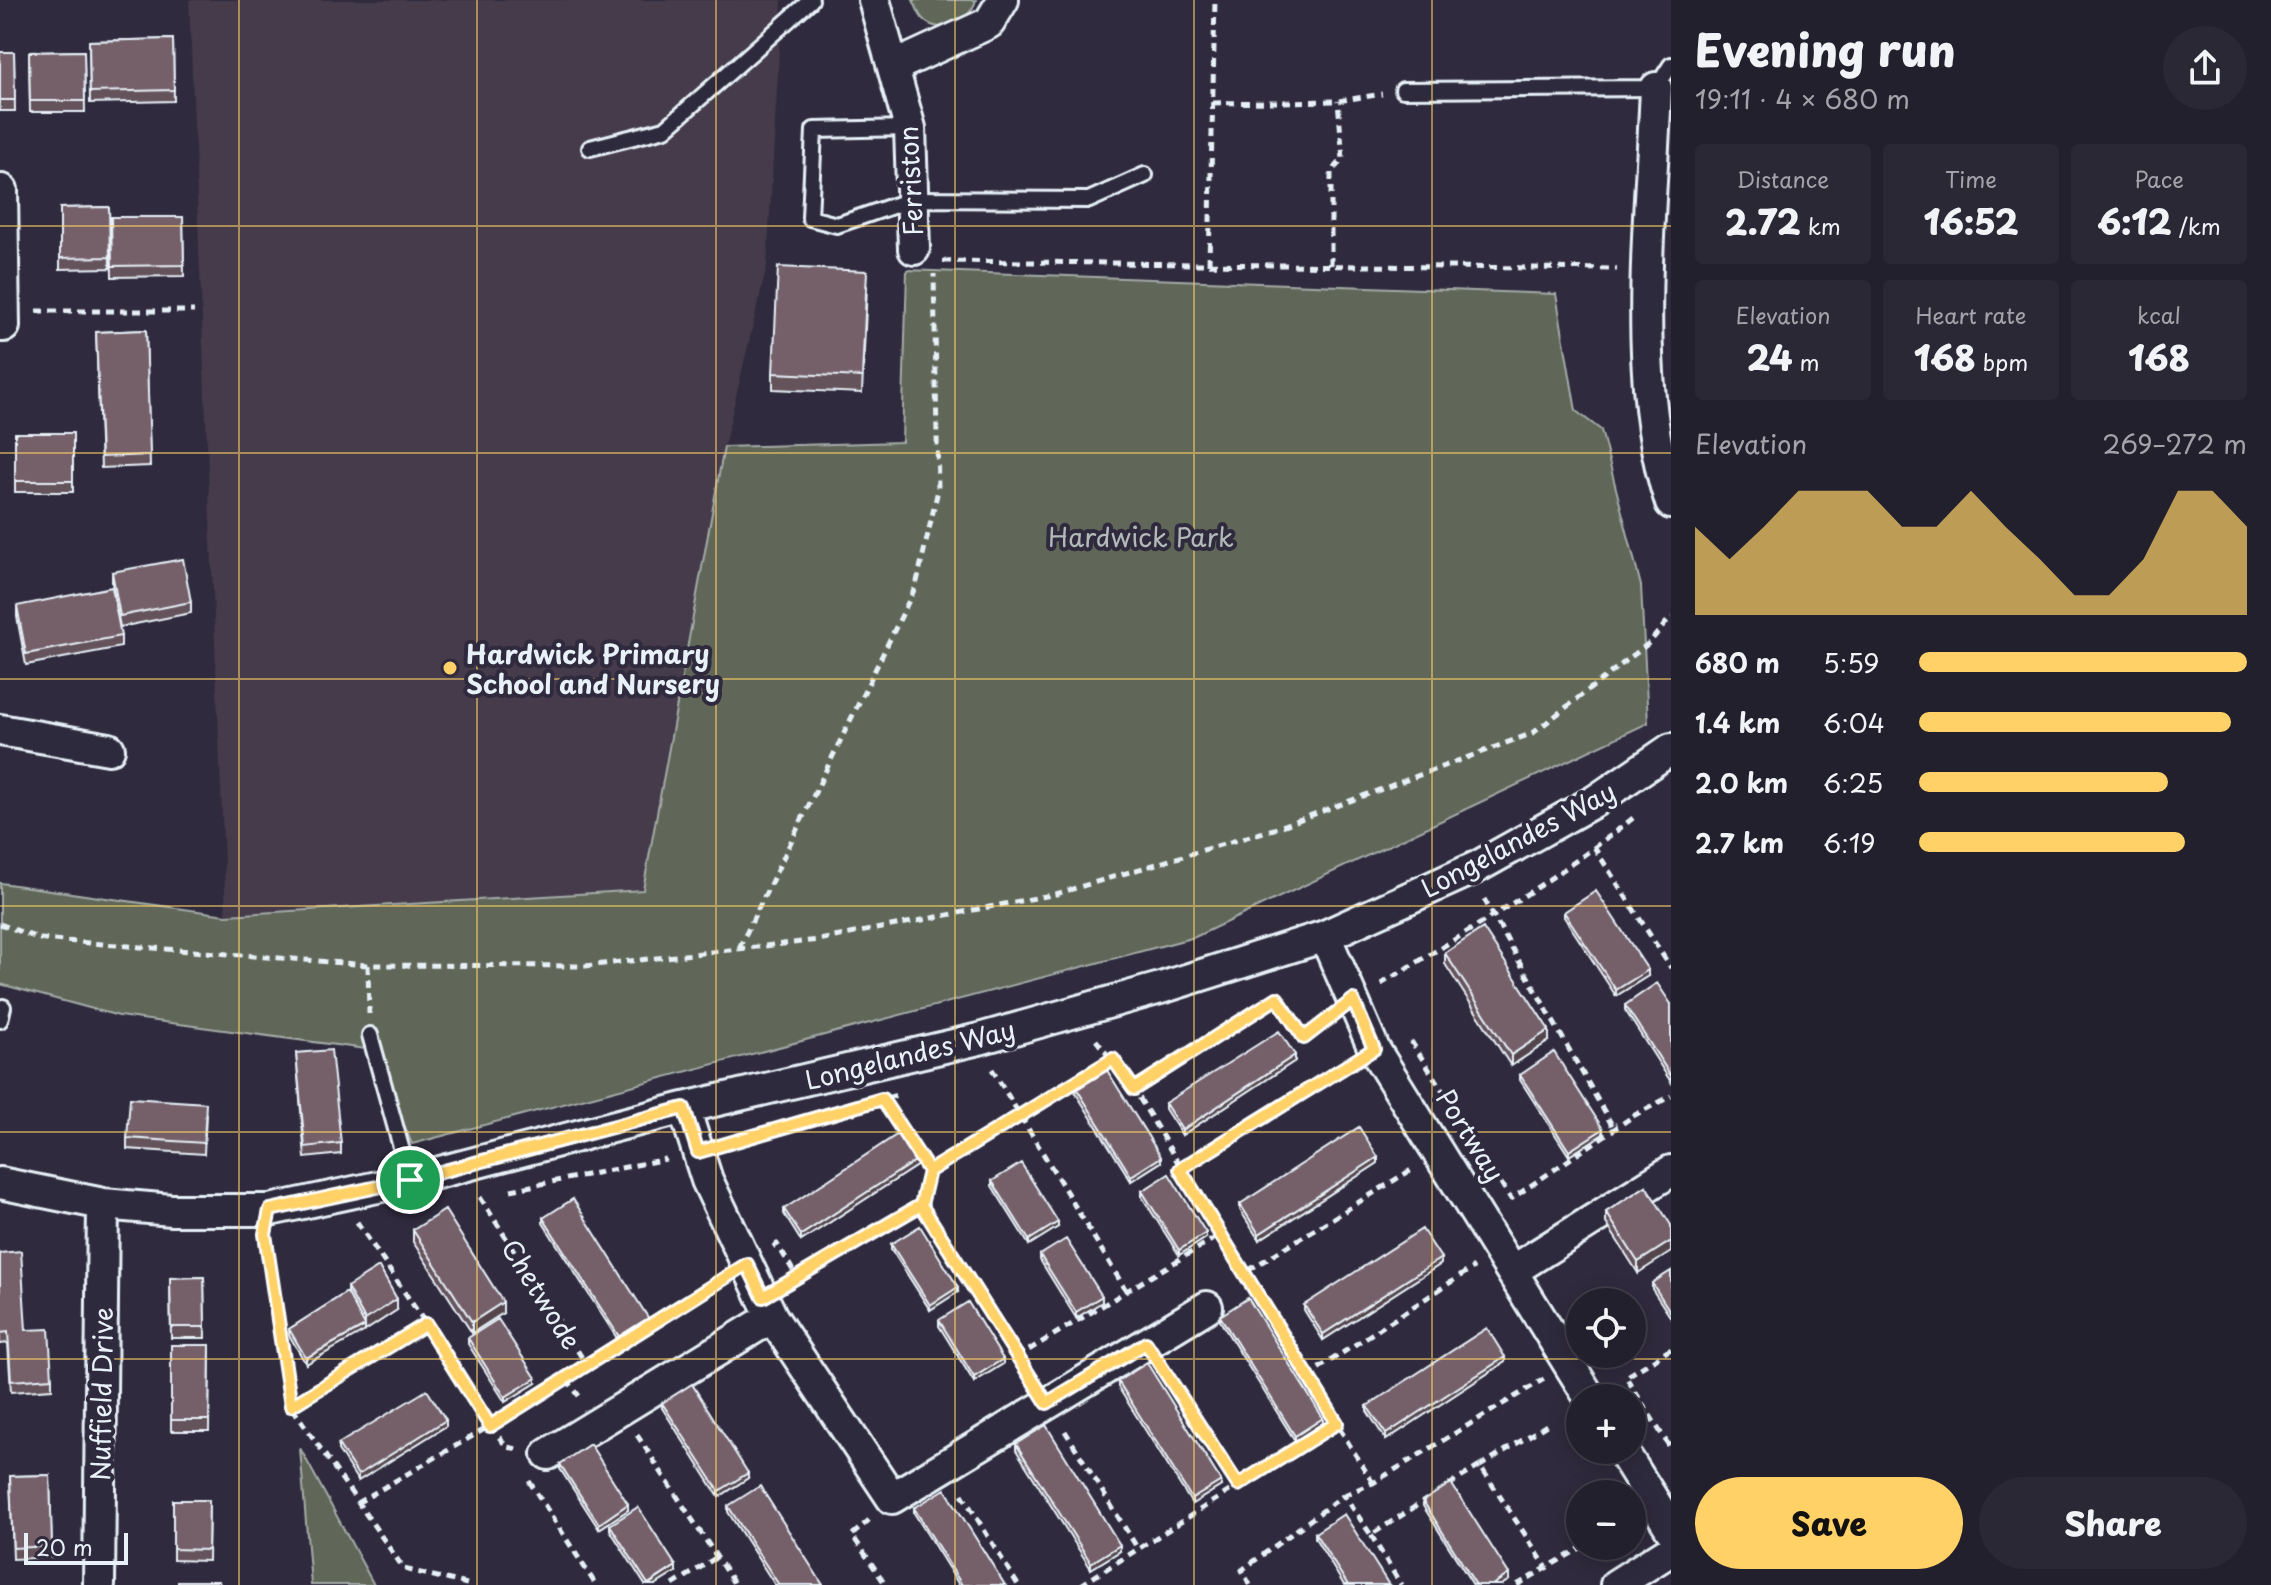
<!DOCTYPE html>
<meta charset="utf-8">
<style>
:root{--surface:#23202e;--page:#2b2836;--text:#f1f3f6;--muted:#a3a3aa;--line:#403e4a;--accent:#ffd166}
body{margin:0;font-family:"Playpen Sans",sans-serif;background:var(--page);color:var(--text);height:100vh;display:flex;flex-direction:column;font-size:30px;white-space:nowrap}
*{box-sizing:border-box;margin:0}
p{font-size:26px;color:var(--muted)}
.icon{flex:none;width:44px;height:44px;fill:none;stroke:currentColor;stroke-width:2;stroke-linecap:round;stroke-linejoin:round}
.map{position:relative;flex:1;overflow:hidden}
.details{display:flex;flex-direction:column;background:var(--surface);width:600px}
.details>*{flex:none}
.tools{position:absolute;left:1566px;top:1288px;display:grid;gap:16px}
.tools a{display:grid;place-items:center;width:80px;height:80px;border-radius:50%;background:var(--surface);box-shadow:0 4px 20px #0003,0 0 0 2px var(--line);font-size:40px}
.scale{position:absolute;left:24px;bottom:20px;width:104px;box-sizing:border-box;padding-left:8px;border:4px solid #e8f1f8;border-top:0;font-size:22px;line-height:28px;white-space:nowrap;color:#e8f1f8;-webkit-text-stroke:6px #2f2a3d;paint-order:stroke}
.pin{position:absolute;display:grid;place-items:center;width:68px;height:68px;color:#fff;margin:-34px;border:4px solid #fff;border-radius:50%;box-shadow:0 2px 8px #0007}
.round{display:grid;place-items:center;flex:none;width:84px;height:84px;border-radius:42px;background:var(--page)}
.headline{display:flex;align-items:center;justify-content:space-between;height:136px;padding:0 24px}
h1{font-size:44px;font-weight:800;line-height:60px}
.stats{display:grid;grid-template-columns:repeat(3,1fr);gap:12px;height:136px;padding:8px 24px}
.stats div{display:grid;align-content:center;border-radius:8px;background:var(--page);text-align:center}
.stats b{font-size:34px;font-weight:800}
.stats small{font-size:22px;font-weight:400}
.stats p{font-size:22px}
.chart{height:224px;padding:16px 24px}
.chart p{display:flex;justify-content:space-between}
.chart svg{width:100%;height:144px;margin-top:8px;fill:var(--accent);opacity:.7}
.button{display:flex;gap:16px;margin-top:auto;padding:16px 24px}
.button a{flex:1;height:92px;border-radius:48px;background:var(--accent);color:#111;font-size:32px;font-weight:800;line-height:92px;text-align:center}
.button a+a{background:var(--page);color:var(--text)}
ul{padding:0 24px;list-style:none;font-size:26px}
li{display:grid;grid-template-columns:128px 96px 1fr;align-items:center;height:60px}
li i{height:20px;border-radius:10px;background:var(--accent)}
main{display:flex;flex:1;min-height:0}
.map>svg:first-child{display:block}
.built{fill:#443a4b}
.green{fill:#616658;stroke:#a4aca8;stroke-width:2}
.lines{fill:none;stroke-linecap:round;stroke-linejoin:round}
.service-casing{stroke:#e8f1f8;stroke-width:20}
.minor-casing{stroke:#e8f1f8;stroke-width:36}
.path{stroke:#e8f1f8;stroke-width:5;stroke-dasharray:8 6;stroke-linecap:butt}
.service{stroke:#2f2a3d;stroke-width:14}
.minor{stroke:#2f2a3d;stroke-width:30}
.wall{fill:#65535c;stroke:#e8f1f8;stroke-width:2}
.shaded-wall{fill:#52444b;stroke:#e8f1f8;stroke-width:2}
.building{fill:#75616b;stroke:#e8f1f8;stroke-width:2}
.route-casing{stroke:#fff;stroke-width:16}
.route{stroke:#ffd166;stroke-width:10}
.grid{fill:none;stroke:#ffd166;stroke-width:2;stroke-opacity:0.55}
.poi-dot{fill:#ffd166;stroke:#2f2a3d;stroke-width:3}
.labels{text-anchor:middle;dominant-baseline:central;stroke-width:8;stroke-linejoin:round;paint-order:stroke}
.street-label{font-size:26px;fill:#e8f1f8;stroke:#2f2a3d}
.park-label{font-size:26px;fill:#b2b9b8;stroke:#2f2a3d}
.poi-label{font-size:26px;font-weight:bold;fill:#e8f1f8;stroke:#2f2a3d;text-anchor:start}
</style>
<main>
<div class="map">
<svg width="1671" height="1585" viewBox="0 0 1671 1585">
<rect width="100%" height="100%" fill="#2f2a3d"/>
<filter id="ink" filterUnits="userSpaceOnUse"><feTurbulence type="fractalNoise" baseFrequency=".0125" numOctaves="2"/><feDisplacementMap in="SourceGraphic" scale="16" xChannelSelector="R" yChannelSelector="G"/><feConvolveMatrix kernelMatrix="1 2 1 2 8 2 1 2 1" color-interpolation-filters="sRGB"/></filter>
<g filter="url(#ink)">
<path class="built" d="M189 0H782L767 266 724 447 643 890 226 915Z"/>
<path class="green" d="M913 0H976C971 20 939 38 922 18 918 13 916 6 913 0Z
M907 270 1556 294 1576 411 1601 430 1641 586 1648 723 1195 937 412 1144 373 1050 119 1016 0 984V883L226 915 643 890 724 447 902 442Z
M300 1448 374 1585H311Z"/>
<g class="lines">
<g class="service-casing">
<path id="service" d="M1403 90 1656 88 1671 65
M910 128 814 130 810 218 837 225 913 199 1089 200 1145 175
M590 148 665 129 811 0
M0 1020 3 1007
M370 1035 410 1180"/>
</g>
<g class="minor-casing">
<path id="minor" d="M874 0 910 128 914 249
M893 67 989 23 1003 0
M1656 88C1651 216 1630 382 1671 503
M0 326H4L2 190
M0 730 109 749
M1325 936 1374 1049 1590 1398
M684 1108 707 1180 772 1317 892 1498 1207 1307
M0 1183 103 1204 172 1210H270L410 1180 684 1108 979 1039 1164 987 1325 936 1477 867 1595 801 1671 749
M1512 1271 1671 1171
M1622 1450 1671 1529
M548 1454 772 1317
M99 1585 103 1204
M1616 1585 1671 1550"/>
</g>
<path class="path" d="M1213 103 1338 101 1382 94
M943 261 1617 269
M1209 264 1215 0
M1331 265V172L1343 159 1338 101
M36 311H194
M1594 847 1671 968
M1484 899 1613 1127 1617 1124
M0 924 40 939 368 965 585 966 819 940 1056 894 1274 829 1533 733 1649 643 1671 617
M739 948 916 586 938 490 934 274
M368 965 369 1014
M1381 984C1467 932 1554 881 1633 818
M1096 1040 1134 1089
M1411 1041 1511 1199 1635 1115
M992 1069 1127 1292
M882 1099 905 1135
M1633 1116 1671 1096
M726 1144 897 1095
M919 1157 929 1171 921 1205
M1180 1169 1349 1064
M929 1171 1112 1059
M511 1190 666 1159
M480 1197 586 1364 566 1378 579 1396
M357 1222 426 1324
M266 1243 291 1406 404 1569 471 1585
M773 1247 777 1244 797 1277
M1244 1273 1134 1089 1277 998 1304 1038 1326 1021
M789 1281 921 1205 1031 1379
M641 1330 721 1280
M1671 1349 1626 1377 1671 1449
M1017 1357 1220 1235
M586 1364 626 1339
M1162 1369 1238 1485
M1307 1376 1474 1267
M291 1406 426 1324 490 1426 566 1378
M1065 1431 1138 1549
M637 1435 735 1585
M1480 1466 1550 1423
M529 1481 596 1585
M1373 1483 1244 1273 1411 1170
M1449 1485 1480 1466 1547 1568
M962 1494 1018 1585
M1344 1495 1373 1483 1544 1379
M357 1503 490 1426 507 1447 518 1449
M869 1520 852 1535 886 1585
M1371 1535 1401 1585
M673 1585 717 1557
M1081 1585 1337 1423
M1250 1585 1242 1570 1344 1495 1371 1535 1427 1499
M1517 1585 1584 1546"/>
<use href="#service" class="service"/>
<use href="#minor" class="minor"/>
</g>
<path class="wall" d="M173 39 174 101 90 103 89 41Z
M84 51 85 112H30L29 52Z
M0 52H14L15 111H0Z
M109 207 110 268 60 269V208Z
M111 217H183L184 276 112 277Z
M867 287 862 393 773 389V373Z
M146 330 150 466 101 468 96 332Z
M15 433H73V492H15Z
M112 572 191 602V613L120 627 112 583Z
M17 606 121 636V647L26 665 17 617Z
M1564 912 1648 976 1616 996 1564 917Z
M1445 953 1549 1041 1511 1066 1445 964Z
M1671 1004V1082L1625 1010V1005Z
M296 1053 341 1143V1154L305 1158Z
M1295 1061 1182 1135 1165 1109V1103Z
M1520 1075 1603 1134 1569 1156 1520 1080Z
M1075 1086 1161 1162 1131 1181 1075 1092Z
M206 1114 204 1154 127 1149V1138Z
M921 1163 801 1241 784 1214V1209Z
M1378 1163 1259 1240 1240 1210V1204Z
M992 1181 1058 1227 1029 1245 992 1186Z
M1646 1186 1638 1273 1606 1223V1212Z
M1142 1191 1206 1238 1179 1255 1142 1197Z
M543 1218 649 1325 620 1343 543 1223Z
M413 1230 503 1313 472 1333 413 1242Z
M891 1244 958 1292 930 1310 891 1249Z
M0 1253 26 1330 52 1378V1389L11 1392 8 1343 0 1344Z
M1040 1255 1102 1302 1076 1318 1040 1260Z
M1441 1264 1323 1340 1304 1310V1305Z
M1671 1271V1318L1652 1289V1283Z
M204 1277 205 1338H171L170 1278Z
M347 1287 397 1310 365 1331 306 1364 289 1335V1329L347 1292Z
M1220 1316 1323 1423 1295 1441 1220 1321Z
M939 1320 1003 1364 974 1382 939 1326Z
M468 1338 536 1383 505 1402 468 1344Z
M171 1345H210L209 1431H171Z
M1505 1362 1386 1440 1367 1411V1406Z
M1118 1381 1221 1486 1192 1504 1118 1387Z
M662 1403 748 1478 719 1497 662 1408Z
M446 1426 358 1481 338 1450V1444Z
M1016 1444 1120 1551 1091 1569 1016 1450Z
M560 1464 628 1510 599 1529 560 1469Z
M50 1475 52 1557 13 1559 10 1476Z
M173 1500H209L208 1561 173 1560Z
M1423 1501 1509 1580 1501 1585H1473L1423 1506Z
M728 1506 823 1585H775L728 1512Z
M914 1508 1005 1585H959L914 1513Z
M610 1525 676 1572 655 1585H645L610 1530Z
M1315 1533 1389 1585H1344L1315 1538Z"/>
<path class="shaded-wall" d="M1648 970V976L1616 996V990Z
M1549 1030V1041L1511 1066V1055Z
M1295 1055V1061L1182 1135V1130Z
M1603 1129V1134L1569 1156V1151Z
M921 1157V1163L801 1241V1235Z
M1161 1157V1162L1131 1181V1176Z
M1378 1157V1163L1259 1240V1234Z
M1058 1222V1227L1029 1245V1240Z
M1206 1233V1238L1179 1255V1250Z
M1671 1241V1252L1638 1273V1262Z
M1441 1258V1264L1323 1340V1334Z
M958 1287V1292L930 1310V1305Z
M1102 1296V1302L1076 1318V1312Z
M397 1299V1310L365 1331V1320Z
M503 1302V1313L472 1333V1322Z
M649 1319V1325L620 1343V1338Z
M365 1326V1331L306 1364V1358Z
M1505 1357V1362L1386 1440V1434Z
M1003 1359V1364L974 1382V1377Z
M536 1378V1383L505 1402V1397Z
M1323 1418V1423L1295 1441V1436Z
M446 1420V1426L358 1481V1475Z
M748 1473V1478L719 1497V1491Z
M1221 1481V1486L1192 1504V1499Z
M628 1504V1510L599 1529V1524Z
M1120 1545V1551L1091 1569V1563Z
M676 1566V1572L655 1585H648Z
M1509 1574V1580L1501 1585H1492Z"/>
<path class="building" d="M173 39 174 90 90 92 89 41Z
M84 51 85 101H30L29 52Z
M0 52H14L15 100H0Z
M109 207 110 257 60 258V208Z
M111 217H183L184 265 112 266Z
M778 267 867 271 862 377 773 373Z
M146 330 150 455 101 457 96 332Z
M15 433H73V481H15Z
M183 559 191 602 120 616 112 572Z
M112 587 121 636 26 654 17 606Z
M1596 891 1648 970 1616 990 1564 912Z
M1483 928 1549 1030 1511 1055 1445 953Z
M1657 983 1671 1004V1076L1625 1005Z
M1279 1031 1295 1055 1182 1130 1165 1103Z
M331 1050 341 1143 305 1147 296 1053Z
M1554 1052 1603 1129 1569 1151 1520 1075Z
M1105 1067 1161 1157 1131 1176 1075 1086Z
M130 1098 206 1103 204 1143 127 1138Z
M1359 1127 1378 1157 1259 1234 1240 1204Z
M904 1130 921 1157 801 1235 784 1209Z
M1021 1163 1058 1222 1029 1240 992 1181Z
M1169 1174 1206 1233 1179 1250 1142 1191Z
M1646 1186 1671 1225V1241L1638 1262 1606 1212Z
M573 1199 649 1319 620 1338 543 1218Z
M445 1210 503 1302 472 1322 413 1230Z
M920 1226 958 1287 930 1305 891 1244Z
M1422 1229 1441 1258 1323 1334 1304 1305Z
M1066 1239 1102 1296 1076 1312 1040 1255Z
M21 1251 26 1330 49 1329 52 1378 11 1381 8 1332 0 1333V1253Z
M379 1267 397 1299 365 1320 347 1287Z
M1671 1271V1313L1652 1283Z
M204 1277 205 1327H171L170 1278Z
M347 1292 365 1326 306 1358 289 1329Z
M1248 1298 1323 1418 1295 1436 1220 1316Z
M968 1302 1003 1359 974 1377 939 1320Z
M498 1319 536 1378 505 1397 468 1338Z
M1487 1328 1505 1357 1386 1434 1367 1406Z
M171 1345H210L209 1420H171Z
M1147 1363 1221 1481 1192 1499 1118 1381Z
M692 1384 748 1473 719 1491 662 1403Z
M427 1390 446 1420 358 1475 338 1444Z
M1046 1425 1120 1545 1091 1563 1016 1444Z
M590 1444 628 1504 599 1524 560 1464Z
M50 1475 52 1546 13 1548 10 1476Z
M1451 1483 1509 1574 1492 1585H1476L1423 1501Z
M760 1486 823 1585H779L728 1506Z
M945 1489 1005 1585H962L914 1508Z
M173 1500H209L208 1550 173 1549Z
M638 1507 676 1566 648 1584 610 1525Z
M1344 1514 1389 1585H1348L1315 1533Z
M178 1581H219L220 1585H178Z"/>
</g>
<g class="lines" filter="url(#ink)">
<g class="route-casing">
<path id="route" d="M410 1180 684 1108 698 1152 882 1099 929 1171 921 1205 1047 1403 1146 1343 1238 1485 1337 1423 1180 1169 1374 1049 1353 1000 1304 1038 1277 998 1134 1089 1113 1059 929 1171 921 1205 763 1297 747 1264 490 1426 426 1324 291 1406 265 1234 270 1210 410 1180"/>
</g>
<use href="#route" class="route"/>
</g>
<path class="grid" d="M239 0V1585M477 0V1585M716 0V1585M955 0V1585M1194 0V1585M1432 0V1585M0 226H1671M0 453H1671M0 679H1671M0 906H1671M0 1132H1671M0 1359H1671"/>
<circle class="poi-dot" cx="450" cy="668" r="8"/>
<g class="labels">
<g class="street-label">
<text transform="translate(910 181) rotate(-93)">Ferriston</text>
<text transform="translate(1518 839) rotate(-28)">Longelandes Way</text>
<text transform="translate(910 1054) rotate(-14)">Longelandes Way</text>
<text transform="translate(1471 1135) rotate(58)">Portway</text>
<text transform="translate(542 1294) rotate(58)">Chetwode</text>
<text transform="translate(101 1394) rotate(-89)">Nuffield Drive</text>
</g>
<g class="park-label">
<text x="1141" y="536">Hardwick Park</text>
</g>
<g class="poi-label">
<text x="466" y="653">Hardwick Primary<tspan x="466" dy="30">School and Nursery</tspan></text>
</g>
</g>
</svg>
<div class="tools">
<a><svg class="icon" aria-label="locate" viewBox="0 0 24 24"><circle cx="12" cy="12" r="6"/><path d="M12 2v4M12 18v4M2 12h4M18 12h4"/></svg></a>
<a>+</a>
<a>−</a>
</div>
<div class="scale">20 m</div>
<div class="pin" style="left:410px;top:1180px;background:#1e9e55"><svg class="icon" aria-label="arrive" viewBox="0 0 24 24"><path d="M6 21V4h12l-3 4 3 4H6"/></svg></div>
</div>
<section class="details">
<div class="headline"><div><h1>Evening run</h1><p>19:11 · 4 × 680 m</p></div><a class="round"><svg class="icon" aria-label="share" viewBox="0 0 24 24"><path d="M12 15V3M7 8l5-5 5 5M5 13v7h14v-7"/></svg></a></div>
<div class="stats">
<div><p>Distance</p><b>2.72<small> km</small></b></div>
<div><p>Time</p><b>16:52</b></div>
<div><p>Pace</p><b>6:12<small> /km</small></b></div>
</div>
<div class="stats">
<div><p>Elevation</p><b>24<small> m</small></b></div>
<div><p>Heart rate</p><b>168<small> bpm</small></b></div>
<div><p>kcal</p><b>168</b></div>
</div>
<div class="chart"><p><span>Elevation</span>269–272 m</p>
<svg viewBox="0 0 160 44" preserveAspectRatio="none"><path d="M0 44V17L10 27L20 17L30 6L40 6L50 6L60 17L70 17L80 6L90 17L100 27L110 38L120 38L130 27L140 6L150 6L160 17V44z"/></svg>
</div>
<ul>
<li><b>680 m</b>5:59<i style="width:100%"></i></li>
<li><b>1.4 km</b>6:04<i style="width:95%"></i></li>
<li><b>2.0 km</b>6:25<i style="width:76%"></i></li>
<li><b>2.7 km</b>6:19<i style="width:81%"></i></li>
</ul>
<div class="button"><a>Save</a><a>Share</a></div>
</section>
</main>
